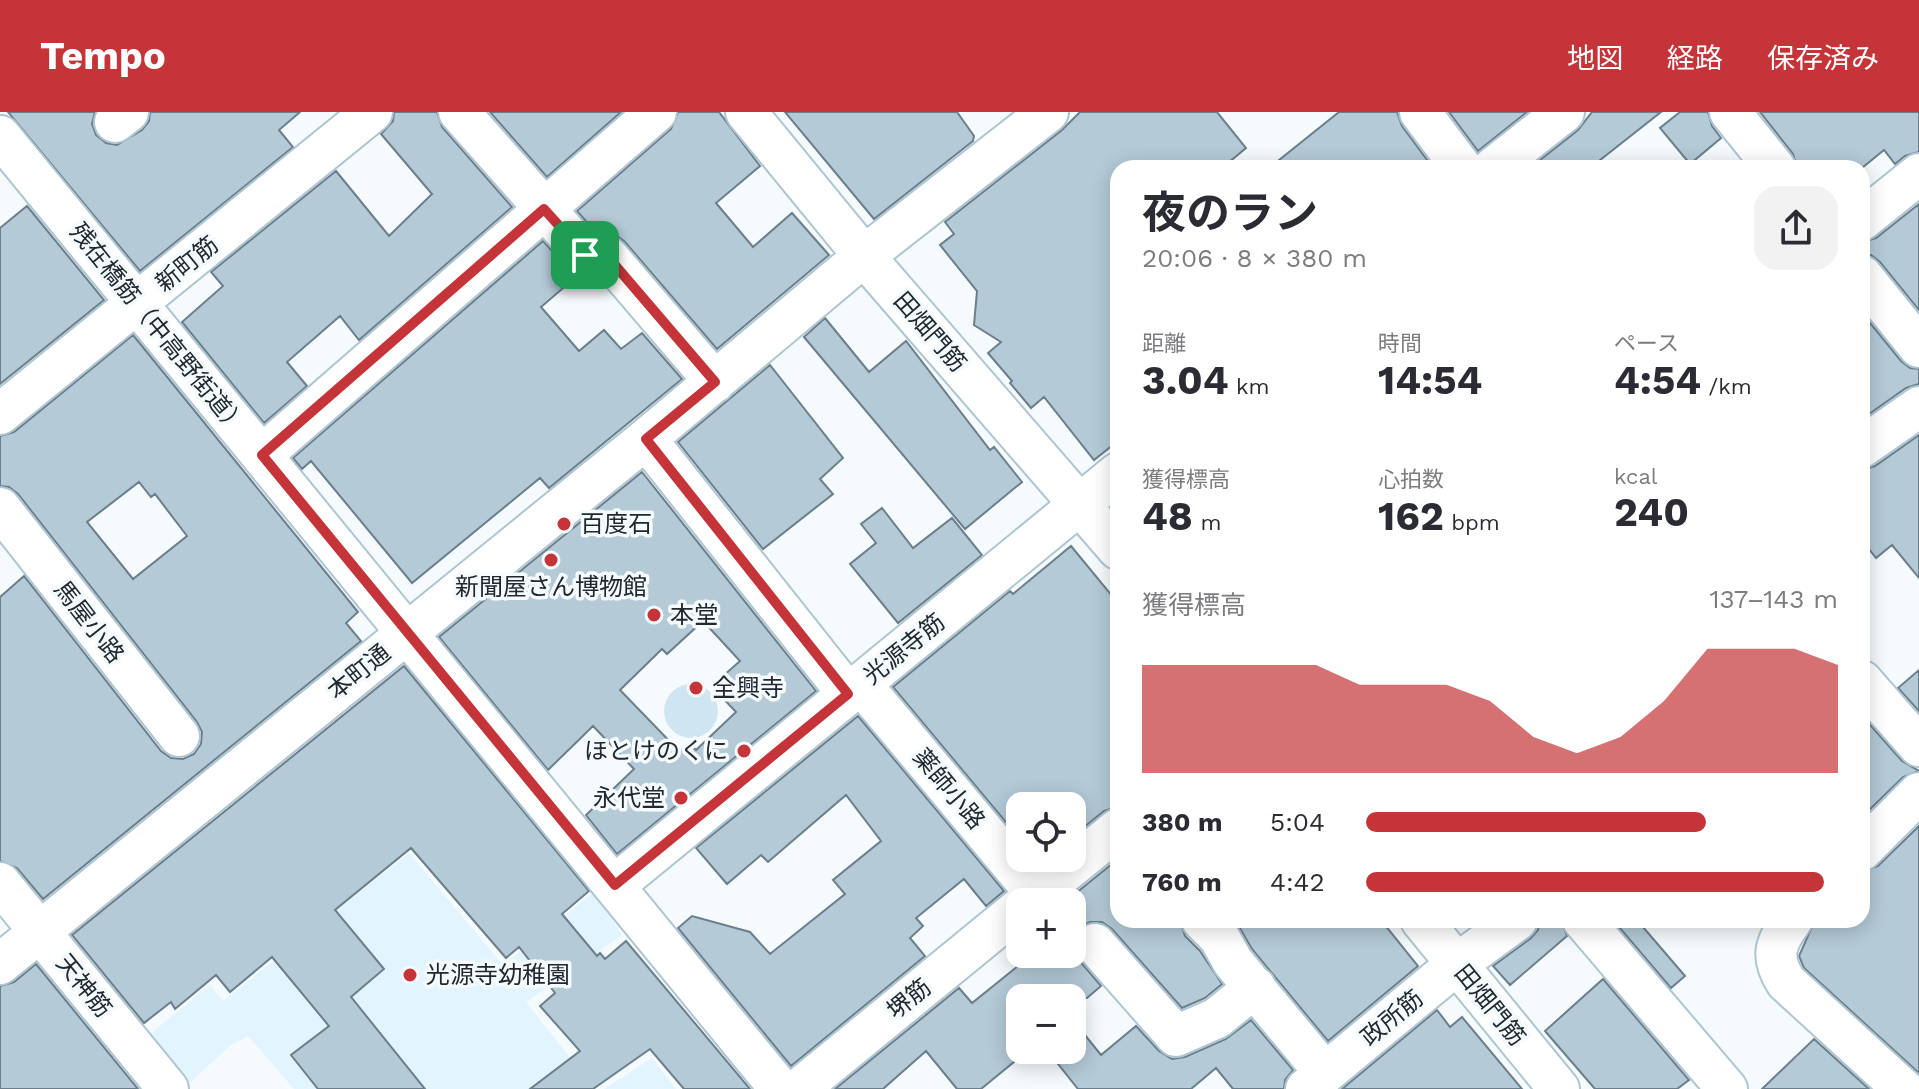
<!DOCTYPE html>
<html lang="ja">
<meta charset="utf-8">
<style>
:root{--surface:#fff;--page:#f2f2f3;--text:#2b2b33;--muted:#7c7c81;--accent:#c43438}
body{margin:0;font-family:"Work Sans","Noto Sans JP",sans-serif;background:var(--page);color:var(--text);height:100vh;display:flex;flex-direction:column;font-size:30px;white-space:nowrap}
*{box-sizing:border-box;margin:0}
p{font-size:26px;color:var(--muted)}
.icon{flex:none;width:44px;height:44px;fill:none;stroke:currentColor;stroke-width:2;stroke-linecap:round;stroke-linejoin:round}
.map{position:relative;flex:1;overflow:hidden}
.drawer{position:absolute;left:1110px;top:48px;width:760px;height:768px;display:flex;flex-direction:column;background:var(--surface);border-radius:24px;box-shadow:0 4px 20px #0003}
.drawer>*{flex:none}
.fabs{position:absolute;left:1006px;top:680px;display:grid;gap:16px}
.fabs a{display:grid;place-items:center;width:80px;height:80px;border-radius:16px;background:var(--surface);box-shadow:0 4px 20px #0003;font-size:40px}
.pin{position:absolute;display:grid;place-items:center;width:68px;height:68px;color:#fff;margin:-34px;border-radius:16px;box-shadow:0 4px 12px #0006}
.round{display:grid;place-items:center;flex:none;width:84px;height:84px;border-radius:24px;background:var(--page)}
.head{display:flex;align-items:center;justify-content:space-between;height:136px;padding:0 32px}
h1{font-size:44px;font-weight:700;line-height:60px}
.stats{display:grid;grid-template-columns:repeat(3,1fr);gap:12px;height:136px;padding:8px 32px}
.stats div{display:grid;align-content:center}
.stats b{font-size:40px;font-weight:700}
.stats small{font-size:22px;font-weight:400}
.stats p{font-size:22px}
.chart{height:224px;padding:16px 32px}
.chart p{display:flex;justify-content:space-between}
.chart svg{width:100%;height:144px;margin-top:8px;fill:var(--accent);opacity:.7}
ul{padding:0 32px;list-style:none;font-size:26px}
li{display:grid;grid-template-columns:128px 96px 1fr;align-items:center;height:60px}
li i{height:20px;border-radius:10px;background:var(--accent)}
header{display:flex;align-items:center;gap:48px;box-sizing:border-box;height:112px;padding:0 40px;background:var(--accent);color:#fff}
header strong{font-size:38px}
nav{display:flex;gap:44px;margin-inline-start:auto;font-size:28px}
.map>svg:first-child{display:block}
.built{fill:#e1f4ff}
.green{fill:#d0e5f2}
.building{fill:#b4cad7;stroke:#6a7f8b;stroke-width:2;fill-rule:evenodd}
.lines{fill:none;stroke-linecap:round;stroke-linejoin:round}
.minor-casing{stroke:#aec5d2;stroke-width:44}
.minor{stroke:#fff;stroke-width:40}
.route-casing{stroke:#fff;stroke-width:16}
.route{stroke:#c43438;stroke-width:10}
.poi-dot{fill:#c43438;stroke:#f5fafd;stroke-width:3}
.labels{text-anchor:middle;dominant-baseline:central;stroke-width:7;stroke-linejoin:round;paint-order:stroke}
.street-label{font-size:24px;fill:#20292e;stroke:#f5fafd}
.poi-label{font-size:24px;fill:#20292e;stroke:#f5fafd;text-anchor:start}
</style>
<header>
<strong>Tempo</strong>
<nav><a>地図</a><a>経路</a><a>保存済み</a></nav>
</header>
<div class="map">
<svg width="1919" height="977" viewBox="0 0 1919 977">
<rect width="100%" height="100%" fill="#f5fafd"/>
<path class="built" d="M409 741 503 853 594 780 622 823 526 890 595 977H294L248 924 231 933 185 975 144 927 210 873 223 889Z
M652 946 676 977H604Z"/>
<path class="green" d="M664 599a27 27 0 1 1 54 0a27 27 0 1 1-54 0Z"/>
<path class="building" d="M8 0H95L92 12 96 23 106 31 117 33 142 18 149 9 150 0H300L279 18 293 35 140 159Z
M394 0H437L442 15 512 95 359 228 340 204 287 250 307 274 264 311 182 210 223 174 211 160 336 59 389 124 432 82 381 22 393 9Z
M490 0H621L547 65Z
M678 0H719L760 54 716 91 753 135 792 101 829 143 717 237 625 130 616 123H598L577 99 671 17Z
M785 0H957L974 24 973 29 874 107Z
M1080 0H1217L1246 36 1222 56H1118V329L1094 348 1044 285 1031 296 1010 271 1012 269 988 241 1001 230 974 213 977 179 940 133 954 122 945 110 1062 18Z
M1339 0H1397L1402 14 1433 56H1269Z
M1449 0H1527L1478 39Z
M1592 0H1661L1590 56H1530L1578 18Z
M1680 0H1708L1712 14 1721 26 1690 52 1660 16Z
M1760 0H1919V40L1905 44 1895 52 1884 38 1862 56H1797L1793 42Z
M1919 92V198L1880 150 1871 143 1862 142V130L1876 126Z
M27 94 104 188 0 272V116Z
M543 129 576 165 541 195 579 239 604 218 621 237 642 221 682 267 549 376 540 366 412 471 311 349 302 357 293 346Z
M1862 201 1901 249 1910 256 1919 257V272L1906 276 1862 307Z
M825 206 869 260 906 229 990 338 994 335 1022 370 965 417 804 225Z
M133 223 358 500 346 511 361 529 43 787 17 756 0 749V485L24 464 161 639 171 646 183 647 194 642 201 632 202 620 197 610 18 382 9 375 0 374V324L14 320ZM139 370 151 385 155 382 187 424 133 467 87 410Z
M770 253 843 346 820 367 833 382 763 437 678 330Z
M1919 323V466L1892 433 1876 446 1862 428V358L1875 354Z
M642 360 816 579 617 742 586 703 634 657 593 614 548 658 439 525ZM703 509 740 549 722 565 728 571 718 581 736 600 696 638 689 631 680 640 620 578 662 537 667 542Z
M882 396 913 436 952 406 982 443 898 511 850 452 876 431 861 412Z
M1071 434 1118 491V695L1104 699 1072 725V694H1020V727L893 575 1010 479 1013 482Z
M404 554 589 779 562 802 597 844 600 841 605 847 626 829 750 977H684L650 937 593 977H530L580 939 540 894 555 881 519 835 506 846 411 736 335 798 384 857 351 885 425 977H318L291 943 329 914 272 845 230 880 216 863 175 897 171 890 144 911 72 823Z
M1919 558V599L1898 576Z
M858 604 1004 779 986 794 964 767 916 806 923 814 910 826 925 844 791 954 678 816 692 804 750 820 770 842 845 782 833 768 881 729 846 683 768 750 761 743 727 772 696 736Z
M1864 606 1902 649 1919 659 1903 665 1862 705Z
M1919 714V961L1804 856 1799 844 1815 808H1862V760L1878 754Z
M1118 747V808H1180L1185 824 1200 839 1222 872 1205 886 1182 896 1112 817 1102 810H1090L1079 815 1073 825 1072 836 1078 847 1101 874 1087 886H1020V945L981 977H957L926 939 883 977H835L959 876 972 891 1033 842H1072V790H1065Z
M1235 808H1381L1418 854 1328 929 1252 837Z
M1540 808H1561L1567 824 1510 873 1493 854 1531 826 1538 818Z
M1613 808H1637L1685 864 1671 876Z
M36 852 138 977H0V874L14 870Z
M1603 867 1689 968 1677 977H1595L1545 919Z
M1437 898 1450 915 1462 905 1522 977H1342Z
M1072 907 1101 943 1136 914 1159 939 1172 947 1185 945 1226 927 1251 908 1293 958 1285 968 1284 977H1233L1216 956 1191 977H1078L1047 938H1072Z
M1814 927 1869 977H1762Z"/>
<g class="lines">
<g class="minor-casing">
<path id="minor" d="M459 0 589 147 608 145 715 270
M746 0 864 144 1118 437
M1420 0 1462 56
M1730 0 1775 56
M115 10 128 0
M0 24 780 977
M1493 56 1564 0
M1862 108 1919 62
M1862 164 1919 235
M0 302 372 0
M646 327 848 582
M1862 335 1919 295
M262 343 656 0
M0 396 179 624
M1862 569 1919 634
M861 572 1037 783
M1862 738 1919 681
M0 771 168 977
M615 773 1118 361
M1028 790 1118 717
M1202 808 1219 825 1233 850 1325 961
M1421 808 1559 977
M1583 808 1727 977
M1792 808C1775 831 1770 845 1786 870L1903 977
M1095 832 1176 924 1217 906 1255 875
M0 852 646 327 864 144 1048 0
M799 977 1020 796
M1306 977 1457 852 1517 808"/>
</g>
<use href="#minor" class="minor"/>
</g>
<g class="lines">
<g class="route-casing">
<path id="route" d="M544 97 589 147 608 145 715 270 646 327 848 582 615 773 262 343Z"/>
</g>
<use href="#route" class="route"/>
</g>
<g class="poi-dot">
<circle cx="564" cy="412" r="8"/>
<circle cx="551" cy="448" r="8"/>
<circle cx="654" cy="503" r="8"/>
<circle cx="696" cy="576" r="8"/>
<circle cx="744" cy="639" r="8"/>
<circle cx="681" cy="686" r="8"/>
<circle cx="410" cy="863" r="8"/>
</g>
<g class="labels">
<g class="street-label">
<text transform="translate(187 152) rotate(-39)">新町筋</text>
<text transform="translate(158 217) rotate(51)">残在橋筋（中高野街道）</text>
<text transform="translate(930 220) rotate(49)">田畑門筋</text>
<text transform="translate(89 510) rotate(52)">馬屋小路</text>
<text transform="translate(904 537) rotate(-39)">光源寺筋</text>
<text transform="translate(359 560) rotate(-39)">本町通</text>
<text transform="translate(949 677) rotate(50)">薬師小路</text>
<text transform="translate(84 874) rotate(51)">天神筋</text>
<text transform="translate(909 887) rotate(-39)">堺筋</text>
<text transform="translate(1490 893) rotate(51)">田畑門筋</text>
<text transform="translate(1392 906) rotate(-40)">政所筋</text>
</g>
<g class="poi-label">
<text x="580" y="412">百度石</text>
<text x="551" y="475" text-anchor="middle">新聞屋さん博物館</text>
<text x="670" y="503">本堂</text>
<text x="712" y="576">全興寺</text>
<text x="728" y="639" text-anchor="end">ほとけのくに</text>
<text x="665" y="686" text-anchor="end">永代堂</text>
<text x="426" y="863">光源寺幼稚園</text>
</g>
</g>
</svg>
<div class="fabs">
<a><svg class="icon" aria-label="locate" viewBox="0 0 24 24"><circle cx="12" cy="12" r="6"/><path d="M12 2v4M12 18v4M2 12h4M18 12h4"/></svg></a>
<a>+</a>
<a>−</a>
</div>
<div class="pin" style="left:585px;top:143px;background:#1e9e55"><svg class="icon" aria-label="arrive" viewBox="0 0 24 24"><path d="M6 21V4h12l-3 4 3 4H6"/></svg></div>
<section class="drawer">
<div class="head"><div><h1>夜のラン</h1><p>20:06 · 8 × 380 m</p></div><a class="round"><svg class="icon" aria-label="share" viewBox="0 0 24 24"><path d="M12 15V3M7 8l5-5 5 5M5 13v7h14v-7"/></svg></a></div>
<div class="stats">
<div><p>距離</p><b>3.04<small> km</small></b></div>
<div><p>時間</p><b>14:54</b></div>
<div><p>ペース</p><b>4:54<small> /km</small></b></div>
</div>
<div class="stats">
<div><p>獲得標高</p><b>48<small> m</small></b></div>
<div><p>心拍数</p><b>162<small> bpm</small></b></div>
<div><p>kcal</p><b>240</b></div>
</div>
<div class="chart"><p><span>獲得標高</span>137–143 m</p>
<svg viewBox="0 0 160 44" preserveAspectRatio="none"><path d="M0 44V11L10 11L20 11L30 11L40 11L50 17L60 17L70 17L80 22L90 33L100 38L110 33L120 22L130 6L140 6L150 6L160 11V44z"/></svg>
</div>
<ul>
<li><b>380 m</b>5:04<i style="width:72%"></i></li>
<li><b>760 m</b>4:42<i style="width:97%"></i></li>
</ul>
</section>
</div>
